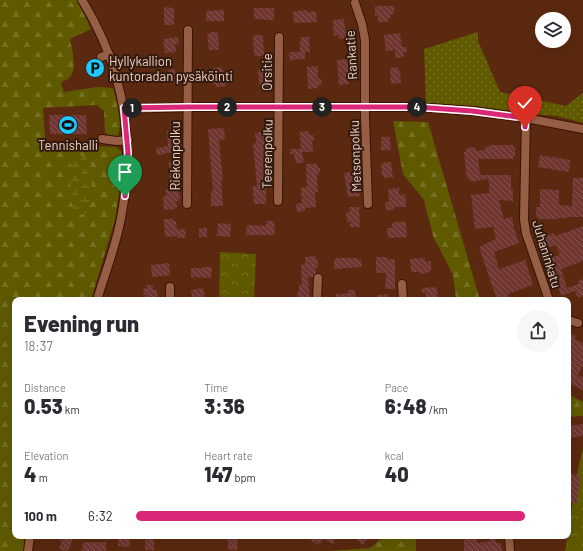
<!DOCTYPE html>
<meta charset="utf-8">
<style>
:root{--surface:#fff;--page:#f7f7f7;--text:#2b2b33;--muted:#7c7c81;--accent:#db2777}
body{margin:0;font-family:Barlow,sans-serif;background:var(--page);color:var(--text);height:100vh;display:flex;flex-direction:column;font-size:15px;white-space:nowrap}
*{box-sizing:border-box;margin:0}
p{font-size:13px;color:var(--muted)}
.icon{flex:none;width:22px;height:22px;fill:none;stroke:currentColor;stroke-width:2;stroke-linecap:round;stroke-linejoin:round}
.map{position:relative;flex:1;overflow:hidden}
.sheet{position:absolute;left:12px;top:297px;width:559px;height:242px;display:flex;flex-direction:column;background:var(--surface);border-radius:8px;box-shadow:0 4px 16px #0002}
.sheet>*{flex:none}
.fabs{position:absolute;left:535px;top:12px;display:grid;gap:8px}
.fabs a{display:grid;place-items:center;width:36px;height:36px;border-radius:50%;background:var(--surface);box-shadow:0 4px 16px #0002;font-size:20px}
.pin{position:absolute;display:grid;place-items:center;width:34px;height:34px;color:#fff;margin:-41px -17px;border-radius:50% 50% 50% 0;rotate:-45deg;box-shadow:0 0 4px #0007}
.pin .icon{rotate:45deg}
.km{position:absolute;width:20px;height:20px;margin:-10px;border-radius:50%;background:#222;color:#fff;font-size:11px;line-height:20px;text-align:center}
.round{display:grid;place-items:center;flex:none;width:42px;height:42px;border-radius:21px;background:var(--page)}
.summary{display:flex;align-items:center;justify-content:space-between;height:68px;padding:0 12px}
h1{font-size:22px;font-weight:800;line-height:30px}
.figures{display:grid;grid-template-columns:repeat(3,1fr);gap:6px;height:68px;padding:4px 12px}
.figures div{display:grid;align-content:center}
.figures b{font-size:20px;font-weight:800}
.figures small{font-size:11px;font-weight:400}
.figures p{font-size:11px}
ul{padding:0 12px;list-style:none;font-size:13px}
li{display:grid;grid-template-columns:64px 48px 1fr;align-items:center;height:30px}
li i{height:10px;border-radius:5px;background:var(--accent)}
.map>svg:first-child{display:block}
.grass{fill:url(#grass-dots)}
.forest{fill:url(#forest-firs)}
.wetland{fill:url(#wetland-marsh)}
.park{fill:url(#park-crowns)}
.building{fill:url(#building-back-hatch)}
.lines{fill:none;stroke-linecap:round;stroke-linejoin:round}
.minor-casing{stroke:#391402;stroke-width:10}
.minor{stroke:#965e44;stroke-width:8}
.route-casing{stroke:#fff;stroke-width:8}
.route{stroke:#db2777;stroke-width:5}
.labels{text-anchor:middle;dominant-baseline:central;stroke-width:4;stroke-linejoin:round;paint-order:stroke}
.street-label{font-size:13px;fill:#efd0c1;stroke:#311a0f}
.poi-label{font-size:13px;fill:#efd0c1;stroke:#311a0f;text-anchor:start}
</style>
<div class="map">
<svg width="583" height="551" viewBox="0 0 583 551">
<defs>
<pattern id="grass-dots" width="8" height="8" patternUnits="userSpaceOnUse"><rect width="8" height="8" fill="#5f5a00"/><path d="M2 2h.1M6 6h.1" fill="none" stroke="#767123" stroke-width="1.8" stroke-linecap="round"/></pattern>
<pattern id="forest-firs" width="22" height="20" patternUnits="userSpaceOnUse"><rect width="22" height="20" fill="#5f5a00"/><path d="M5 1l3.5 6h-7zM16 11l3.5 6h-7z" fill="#767123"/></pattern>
<pattern id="wetland-marsh" width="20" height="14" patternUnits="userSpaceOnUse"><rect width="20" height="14" fill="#5f5a00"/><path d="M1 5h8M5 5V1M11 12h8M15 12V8" fill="none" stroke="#767123"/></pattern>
<pattern id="park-crowns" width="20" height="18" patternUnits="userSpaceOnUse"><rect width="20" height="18" fill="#5f5a00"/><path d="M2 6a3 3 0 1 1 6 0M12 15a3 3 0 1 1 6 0" fill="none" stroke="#767123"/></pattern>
<pattern id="building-back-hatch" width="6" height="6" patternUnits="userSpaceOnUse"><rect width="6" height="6" fill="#703732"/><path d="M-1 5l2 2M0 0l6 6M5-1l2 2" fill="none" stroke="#85534e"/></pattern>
</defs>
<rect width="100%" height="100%" fill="#5b290f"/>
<path class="grass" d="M478 32V41L500 92 566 106 583 93V123L557 116 532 114 476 106 426 103 424 49Z"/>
<path class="forest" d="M0 0H77L91 29 70 39C72 50 78 69 69 78 67 80 63 81 61 83L64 92 97 87 113 88C117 103 123 120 118 136H110L105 132 104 111 97 105 43 108 45 139 49 144 116 147 122 152 121 182 115 219 91 300H15V536H26L25 551H0Z
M393 121 428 122 480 300H456L453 275 433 236 424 200 403 174Z
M568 394 583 402V416L568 417Z
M384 536H416V551H328L370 548Z"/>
<path class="wetland" d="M79 154C83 156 87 158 89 162 93 169 93 206 87 212 85 213 83 214 81 215L75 212 69 194 72 178 70 161 74 155Z"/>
<path class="park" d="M220 252 256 254 254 300H219Z
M583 449V551H565L578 469Z"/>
<path class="building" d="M375 6H394V14H391V18H388V22H378V16H375Z
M164 7 174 8V25H164Z
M254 8H274V20L254 19Z
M224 10V21H206V11Z
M306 10 307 12 316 11 317 22 294 23 293 12Z
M344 19 346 38 339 39 338 35 334 36 333 20Z
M210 32H218L219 50H209L207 34H210Z
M400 33 402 47H407V52H403L404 57 395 58V50L386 51 384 35Z
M348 34H355L356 44 349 45Z
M253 35H263L264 56H254Z
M178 37 179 44H175L176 52 165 53 163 39Z
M301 37H309L310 52H305V59L290 60 289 52H300V41H301Z
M348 59V70H357L358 78H348L349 84 339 85 337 60Z
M318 66V79H321L322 85H318V88L308 89 307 67Z
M222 67V70H224L226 86 216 87V84L213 85 212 78H214L213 68Z
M398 67V70H400L401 83 391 84 390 68Z
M175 69 176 81H169L168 70Z
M268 69 270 89 260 90 258 70Z
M49 115H86L87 134H50Z
M224 128 225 139 219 140 223 180H221L223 206H211V191H213L208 129Z
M180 130 182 154H177V152L165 153V154L157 155 156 148 168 146 167 131Z
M309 131V135H314V140L312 141 313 152H302L304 162 296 164 294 154H290V149H301L300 132Z
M265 132V143H268V152H266L267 171H269L270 179H266V204H254L253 186H257L253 143H256L255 133Z
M381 137H390L391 150H381Z
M489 145H513V147H515V156H513V159H478L480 175H511V189H513V201L499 200 504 219 512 217 514 225 513 226 519 243 494 252 499 269 525 260 533 285 508 294 510 300H497L479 247 496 239 493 227 475 229 471 195 489 193V182H488V179L470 182 469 179H467L464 152H466V150H467V148L473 147V148H476V151L485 150V147H489Z
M540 155 570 160 569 172 538 167Z
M169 162H180L182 181H178L180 201H176L177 207 175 208V209L164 210 163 196H166V190L171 189Z
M391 162 393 177 384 178 383 176H382L381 163Z
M306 164H317L318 168H320V173H318L317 178 318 192H315L316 207 305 208V211L297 212 296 204 302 203 301 188 307 187Z
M357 171 360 196 348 197 344 173Z
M573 178H583V217H568V218H558V219H538V217H536V207H540V189L559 190V205L572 206Z
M399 188V195L405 194 406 207H394V210H386L385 202H389L388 189Z
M349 207H359L360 227H350V222H347L346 213 350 212Z
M164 219H173V221H176L177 230 185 229 186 238H177V236L165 237Z
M266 221H274L275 235H246L247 225 266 226Z
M394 222H406L407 237 388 238 387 228H392V223Z
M218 223 231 224 230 237 217 236Z
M583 226V261L561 269 567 288 579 284 578 281 583 279V296L578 298 575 291 561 296 550 258 560 255 556 245 544 249 540 239 554 233 555 236Z
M199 228H207V237H199Z
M316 256V260H318V267L315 268 316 273 313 277H308L310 300H298L297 292H299V285H302L301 265 305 264V257Z
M376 257H387V259H395V289H385L386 273H376Z
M337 258H358V260L361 259 362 267 334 269V260Z
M425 258V262L431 261V271L428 272V273L420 274V272H411L410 259Z
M169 263 170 275 152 277 151 265Z
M203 267H212L211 278 191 277V268H203Z
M147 285H153V290L157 289 158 300H146V295H144L143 289 147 288Z
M437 287 438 300H426V292L422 293V288Z
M203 288 206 300H192L191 290Z
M348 290H355L356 300H336V294L348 293Z
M388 294V300H378L377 295Z
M570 333 576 336 575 339 583 343V365L578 375 583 378V390L568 383V336Z
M583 424V436L568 438V426Z
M570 474 580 475 577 503 568 501Z
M62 536H74L68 551 59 549 62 541H60Z
M145 536H151V539H154V550H145Z
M228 536H238L237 550 228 549Z
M313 536H337L333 544 323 539 319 545 311 541Z
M352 536H370L363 545Z
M464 536H477V543L490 541V539H495L496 543H501L502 551H464Z
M118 538H130V547L118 546Z
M83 542H106V551H82Z"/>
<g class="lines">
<g class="minor-casing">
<path id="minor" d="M82 0C124 68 136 140 121 218 116 246 105 273 97 300
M355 3 362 24 365 40V117L368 204
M101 57 109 54
M125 109 188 107H417L472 111 526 118 583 129
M526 118 524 219 526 233 549 300
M102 139 117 141 128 140
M278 201 279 37
M187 204 188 30
M402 284 403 300
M170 300V287
M317 300 318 278
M568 320 578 323
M509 536 510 551
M28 551 30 536"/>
</g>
<use href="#minor" class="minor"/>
</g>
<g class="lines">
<g class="route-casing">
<path id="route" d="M125 196 128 153 124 108 188 107H417L472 111 526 118 525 127"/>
</g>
<use href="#route" class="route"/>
</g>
<defs>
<g id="parking-disc" transform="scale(1)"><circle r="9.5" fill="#1fc9fd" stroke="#311a0f"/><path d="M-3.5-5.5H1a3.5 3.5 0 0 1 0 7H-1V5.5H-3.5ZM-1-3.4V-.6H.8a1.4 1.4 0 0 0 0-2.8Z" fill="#111"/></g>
<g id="stadium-disc" transform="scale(1)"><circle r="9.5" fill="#1fc9fd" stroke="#311a0f"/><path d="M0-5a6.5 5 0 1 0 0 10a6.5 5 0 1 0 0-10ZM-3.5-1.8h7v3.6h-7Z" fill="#111"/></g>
</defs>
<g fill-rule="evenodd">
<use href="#parking-disc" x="95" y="68"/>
<use href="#stadium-disc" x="68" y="125"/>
</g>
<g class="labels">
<g class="street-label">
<text transform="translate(351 55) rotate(-93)">Rankatie</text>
<text transform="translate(267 72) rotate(-90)">Orsitie</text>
<text transform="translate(267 154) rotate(-89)">Teerenpolku</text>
<text transform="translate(175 156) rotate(-90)">Riekonpolku</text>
<text transform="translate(355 156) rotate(-92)">Metsonpolku</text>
<text transform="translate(547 254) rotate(73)">Juhaninkatu</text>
</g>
<g class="poi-label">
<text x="109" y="61">Hyllykallion<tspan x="109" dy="15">kuntoradan pysäköinti</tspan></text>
<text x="68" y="145" text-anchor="middle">Tennishalli</text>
</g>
</g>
</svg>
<div class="fabs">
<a><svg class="icon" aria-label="layers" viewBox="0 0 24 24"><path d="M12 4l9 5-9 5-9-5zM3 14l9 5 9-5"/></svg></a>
</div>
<div class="pin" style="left:125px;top:196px;background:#1e9e55"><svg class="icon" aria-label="arrive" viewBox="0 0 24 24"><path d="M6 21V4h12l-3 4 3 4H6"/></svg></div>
<div class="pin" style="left:525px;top:127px;background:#d93025"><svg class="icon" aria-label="check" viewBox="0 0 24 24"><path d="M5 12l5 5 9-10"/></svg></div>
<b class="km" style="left:132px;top:108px">1</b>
<b class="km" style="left:227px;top:107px">2</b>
<b class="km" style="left:322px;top:107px">3</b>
<b class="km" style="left:417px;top:107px">4</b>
<section class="sheet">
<div class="summary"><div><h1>Evening run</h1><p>18:37</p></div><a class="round"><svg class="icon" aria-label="share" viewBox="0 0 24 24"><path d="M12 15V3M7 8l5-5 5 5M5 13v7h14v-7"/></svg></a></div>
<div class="figures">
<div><p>Distance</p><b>0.53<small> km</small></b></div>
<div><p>Time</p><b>3:36</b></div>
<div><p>Pace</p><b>6:48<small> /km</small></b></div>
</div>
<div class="figures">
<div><p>Elevation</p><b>4<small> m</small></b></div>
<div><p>Heart rate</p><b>147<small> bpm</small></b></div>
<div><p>kcal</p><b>40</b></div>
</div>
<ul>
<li><b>100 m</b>6:32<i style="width:92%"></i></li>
</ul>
</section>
</div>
